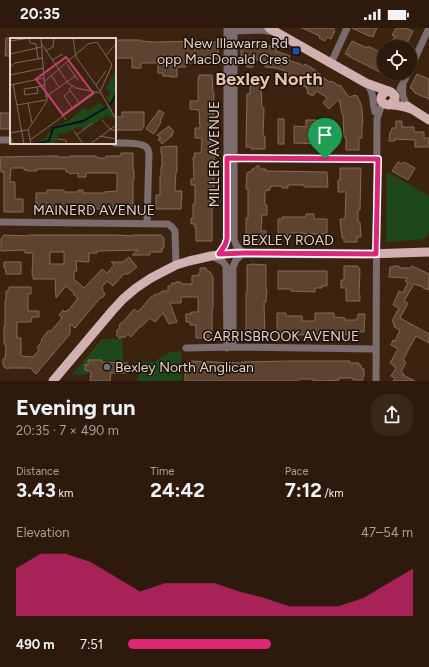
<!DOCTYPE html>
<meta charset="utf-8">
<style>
:root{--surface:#2d1a0c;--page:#39271a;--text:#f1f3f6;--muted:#a7a19d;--line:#48382d;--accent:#db2777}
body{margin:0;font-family:Figtree,sans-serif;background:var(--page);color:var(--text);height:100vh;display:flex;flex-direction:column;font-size:15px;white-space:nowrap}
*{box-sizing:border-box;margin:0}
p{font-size:13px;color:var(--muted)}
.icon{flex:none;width:22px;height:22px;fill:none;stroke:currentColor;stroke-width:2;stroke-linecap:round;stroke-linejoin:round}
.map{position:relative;height:353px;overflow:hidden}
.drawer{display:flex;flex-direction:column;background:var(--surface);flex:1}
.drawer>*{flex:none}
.buttons{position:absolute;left:377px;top:12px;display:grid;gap:8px}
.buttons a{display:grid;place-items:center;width:40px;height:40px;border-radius:50%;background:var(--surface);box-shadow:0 1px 3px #0004,0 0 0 1px var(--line);font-size:20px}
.pin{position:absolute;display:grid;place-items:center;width:34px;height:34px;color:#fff;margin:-41px -17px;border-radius:50% 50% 50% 0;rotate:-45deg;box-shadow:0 0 4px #0007}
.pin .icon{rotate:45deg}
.round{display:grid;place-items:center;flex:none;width:42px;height:42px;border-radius:16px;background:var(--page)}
.headline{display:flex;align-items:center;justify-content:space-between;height:68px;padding:0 16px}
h1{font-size:22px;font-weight:700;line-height:30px}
.figures{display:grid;grid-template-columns:repeat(3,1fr);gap:6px;height:68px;padding:4px 16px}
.figures div{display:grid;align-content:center}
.figures b{font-size:20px;font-weight:700}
.figures small{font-size:11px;font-weight:400}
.figures p{font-size:11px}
.chart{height:112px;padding:8px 16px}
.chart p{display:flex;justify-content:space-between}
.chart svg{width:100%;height:72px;margin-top:4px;fill:var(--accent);opacity:.7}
ul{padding:0 16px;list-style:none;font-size:13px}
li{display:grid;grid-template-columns:64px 48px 1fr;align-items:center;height:30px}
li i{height:10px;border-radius:5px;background:var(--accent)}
.status{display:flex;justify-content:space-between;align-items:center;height:28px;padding:0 20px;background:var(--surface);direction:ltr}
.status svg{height:11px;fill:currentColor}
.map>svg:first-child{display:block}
.green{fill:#1e481c}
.building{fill:#5e4430;stroke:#866a55;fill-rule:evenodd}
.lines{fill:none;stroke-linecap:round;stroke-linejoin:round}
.minor{stroke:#7d6c6e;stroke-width:7}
.major{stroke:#d2afb1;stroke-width:9}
.route-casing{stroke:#fff;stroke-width:8}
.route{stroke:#db2777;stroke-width:5}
.transit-dot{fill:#1a4fb4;stroke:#1b1008;stroke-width:1.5}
.worship-dot{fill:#6b7280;stroke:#1b1008;stroke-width:1.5}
.labels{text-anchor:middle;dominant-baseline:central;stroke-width:3;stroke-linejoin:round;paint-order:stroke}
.poi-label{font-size:14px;fill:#e1d1c6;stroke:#1b1008;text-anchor:end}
.street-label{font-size:14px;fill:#e1d1c6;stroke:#1b1008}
.district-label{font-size:18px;font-weight:bold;fill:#e4c4ad;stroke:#1b1008}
.inset-river{fill:none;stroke:#01121f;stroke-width:2}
.inset-road{fill:none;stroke:#7e6959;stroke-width:1}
.view{fill:#c83d70;fill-opacity:0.15;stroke:#c83d70;stroke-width:2}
.inset-edge{fill:none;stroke:#e1d1c6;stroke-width:2}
</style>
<div class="status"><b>20:35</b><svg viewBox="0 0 49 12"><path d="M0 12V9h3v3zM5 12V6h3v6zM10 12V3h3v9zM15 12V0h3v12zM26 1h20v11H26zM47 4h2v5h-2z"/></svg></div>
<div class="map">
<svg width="429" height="353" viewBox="0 0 429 353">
<rect width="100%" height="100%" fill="#3c2310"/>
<path class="green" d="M387 144 429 168V205L425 211 386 214Z
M102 311H122L123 333 88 332 87 337H85V342H88V346L72 347Z
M181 323 182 353H138L139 334H155C164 326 168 324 181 323Z"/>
<path class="building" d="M302 0H334V2L335 3 331 11 327 9 325 13 319 10 320 8Z
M352 0H377L373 9 370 8H369Z
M396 0H406L413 3 405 19H389L395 8 392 7Z
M6 10H11V28H5Z
M115 12H141V13L155 14 200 13H205V14H218V31L194 32V35H186V39H177V49H170V48H163V45H158V35H141V40H132V30H115Z
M352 13 367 20 368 18 384 26V46L348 28 349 27 345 26Z
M241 16H259V18H271V20H276V23L290 28 288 32 300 36 304 38 305 36 315 42V43L321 47 320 48 330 54 332 53 339 58 340 57 349 69 356 67 357 69H358L359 73H360L362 81 363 95H362V110H359V122H346V109H344L343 86H342L339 71 329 81 323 75 327 70 317 63 313 68 307 65 308 62 306 61 307 60 286 48 288 44 276 40 265 39V32H253V39H247V36H241Z
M417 46 429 51V71L415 65V64L412 62 413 61 410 60Z
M199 47H212L213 64H214L213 103H214V125L215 148H214V168H212V213H196V200H195V196H191V190H193V176H195V157H191V151H194L193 129H195L194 125H201L202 110H195V100H200L199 82 190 81V73H198V50H199Z
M246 50H259V58H261L262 80H264L263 108H265V121H251V119H246L247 66H250V55H246Z
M159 82 164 85 160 93 161 94 154 106 146 101 153 90H154Z
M122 84H144V99L141 102H115V89H122Z
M0 85H10V101H0Z
M278 91H284V116H278Z
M306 92H316V97H325V102H328V116L294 115V98L306 99Z
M396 93H402V99H414V104H424V110H429V119H415V112L395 111V113H389L390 104H391L392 100H396Z
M169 98 174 104 171 106 173 107 162 116 158 111 161 110 157 107Z
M177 118V144H176L175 163H182L181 181H156V167H160V148H161V139H162V126H161V119Z
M121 125H133V142H134V152H133V176H135V181H132V185H122V180H109V181H36V165H47V162H64V164H78V162H83V165H104V164L117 163V145H86V149H78V145L70 146 68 144H66V141H37V143H27V142H24V140H11L10 154H15V171H23V184H4V144H1L0 129 50 128H58V129H70V128H96L98 130H106V128H121Z
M398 134 402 136 404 134 415 140 408 152 392 143Z
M258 137 261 141H266V143L327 144 328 159H304V157H288V160H282V158H271V159H270V162L265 163V177H267V187H262L261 203H266V212H264V214H255V213H251V208H246V190H248V161H246L247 146 248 144 252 143V141H254Z
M340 140H361L360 182H358V194H360L361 209H357V214H344V210H342L340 191H345L346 164H338V152H340Z
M306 186H314V191H327V206H304V205H290V207H278V191H282V189H304L306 188Z
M4 207 29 208V207H118L132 208V207H161L164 210V220H162V224H150V227H132L138 222 97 223V225H89V234L76 233 77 243H74V251L84 260 102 241 107 245 114 237 111 234H123L129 229 137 239 128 246H124L113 258 107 253 102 259 103 263 105 266 102 270 101 269 75 300 70 296V306L36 346 30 340H9L8 341 4 339V337H3V331H5L6 320 5 316H4V298H5V273L6 271V263H9V259H31V266H28V283H39V289H32L31 294H17V310H21V328L33 329 39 322 37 320 42 313 41 312 48 303H51L62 290 59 287 63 282 65 284 67 282 68 283 78 270 73 266 74 265 66 258 56 270 55 251H33V247H32L33 225H25V222L1 223V211ZM50 224H64V236H50Z
M4 234H21V246H6L5 239 4 240Z
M251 236 266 237V262H267L266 274H264L265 309H246V265H247V237H250Z
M344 238H357L360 241 359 267H360V273H346V260H341V252H344Z
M393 238H399V240H411L412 238 429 246V262L423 260V259L414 256 404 273 408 275 400 290 429 306V315L416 308 403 332 406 334 401 344 404 346 403 347 415 353H393L395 350 391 348 396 340 390 335 398 321 391 317 393 312 395 313 400 302 394 299 395 297 393 296 394 294 392 293 399 280 393 277 399 263 403 265 408 254 405 253 407 250 389 249 390 239H393Z
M200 240H206V242L210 244 213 249V281H212V310H196V297H190V294H186V286H191V284H198V269H181V275H170L177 294 169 296 163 285 155 294 150 290 141 299H140L131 309 128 306 124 310 122 308 120 311 116 307 118 305 116 304 120 299 119 297 121 295 123 294 134 281 138 284 150 270 156 266V267L163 263H168V258H171L172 255H176V254H181V256H192V248L199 247V245H200Z
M278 243H327V258H322V260H315V264L291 263V261H278Z
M277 285H286V288H302V293H315V285H334V289L345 290V292H357V290H358V286H365L364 304H359V306L338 307H332V306L295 307V305H277Z
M88 332H102V334L128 335V345H111L110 353H90L91 344 85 342V336L88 337Z
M188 333 241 335 242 334 289 333H350V335H359L358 337H361V340L364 341V348H363V352H353V350H339V352L322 353H313V351H299L298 353H185V335H188Z"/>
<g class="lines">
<path class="minor" d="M230 1 234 3 262 2 273 4
M331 35 347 0
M410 41 429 0
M366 55C376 67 371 71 375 84
M403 58C401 67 404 74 410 81
M400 61 408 45
M0 112H11
M115 115C122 115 141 114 146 119 148 120 148 123 149 125L147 195
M230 130 378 131
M0 194 168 196 172 199 175 203 176 237
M219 226 225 217 227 211V0
M212 228 223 234 226 238 227 320
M233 319V239L236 232 243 225 236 217 234 211V0
M186 320 233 319 375 321
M376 353 377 91 381 79 384 76"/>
<path class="major" d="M269 0 366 55 391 64 395 68V71L392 75 388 77
M389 63C382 64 377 73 385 76 387 77 390 76 392 77 398 77 405 79 411 81
M407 78 429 92
M53 353 112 283 123 271 136 260 151 250 176 237 189 233 211 228 235 225 367 226 429 224"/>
</g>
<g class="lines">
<g class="route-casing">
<path id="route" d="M227 130 378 131 376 226 243 225 219 226 225 217 227 211Z"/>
</g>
<use href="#route" class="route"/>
</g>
<rect class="transit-dot" x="292" y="19" width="8" height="8" rx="2"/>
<circle class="worship-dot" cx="107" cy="339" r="4"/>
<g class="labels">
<g class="poi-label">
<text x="288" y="15">New Illawarra Rd<tspan x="288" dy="16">opp MacDonald Cres</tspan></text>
<text x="115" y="339" text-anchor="start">Bexley North Anglican</text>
</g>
<g class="street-label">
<text transform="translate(214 126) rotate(-90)">MILLER AVENUE</text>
<text x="94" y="182">MAINERD AVENUE</text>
<text x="288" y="212">BEXLEY ROAD</text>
<text x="281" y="308">CARRISBROOK AVENUE</text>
</g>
<g class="district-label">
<text x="269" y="51">Bexley North</text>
</g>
</g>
<g transform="translate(10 10)">
<rect width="106" height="106" fill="#3c2310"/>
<path d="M106 33V61L101 66 96 59 101 56 96 50ZM89 65 95 69 98 67 104 79 101 81 98 77 73 92 70 88 55 96H48L47 103H43L45 106H22L34 101 44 89 57 84 74 70 78 73Z" fill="#1e481c"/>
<path class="inset-river" d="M100 67 106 56M23 106 39 103 43 90 73 83 97 69"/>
<path class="inset-road" d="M31 0 34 40M63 0 66 19 90 53M19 1 20 5 26 6 28 21M0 3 21 0M31 5 58 45 66 50 91 55 106 81M35 13 43 9 44 0M0 16 31 9M96 17 106 6M42 22 53 16M57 26 68 42M0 29 5 25 33 20M0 37 34 30M41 37 49 49M34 40 36 59M35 43 78 6 87 4 102 27 90 54M3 46 14 106M0 47 34 40M86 47 96 33M62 48 59 51 70 66M27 49 28 55 15 57 14 51 27 49 34 47M36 53 56 82M60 53 54 58 63 71M37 58 65 38M18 65 22 85M7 67 36 62M92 82 100 91 106 93M18 91 21 106M18 92 37 63V58M0 93 2 106M64 93 73 106M0 95 17 92M66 97 83 85M90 98 106 101M48 101 56 102V106M20 102 85 55M80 106 105 88"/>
<path class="view" d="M56 19 83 55 53 77 26 41Z"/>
<rect width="106" height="106" class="inset-edge"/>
</g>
</svg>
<div class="buttons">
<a><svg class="icon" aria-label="locate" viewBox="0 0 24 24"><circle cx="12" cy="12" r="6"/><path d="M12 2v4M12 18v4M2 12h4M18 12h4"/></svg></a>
</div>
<div class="pin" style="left:325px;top:131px;background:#1e9e55"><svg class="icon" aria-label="arrive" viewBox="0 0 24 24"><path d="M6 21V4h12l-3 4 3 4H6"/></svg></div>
</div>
<section class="drawer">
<div class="headline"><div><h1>Evening run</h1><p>20:35 · 7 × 490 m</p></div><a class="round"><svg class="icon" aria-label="share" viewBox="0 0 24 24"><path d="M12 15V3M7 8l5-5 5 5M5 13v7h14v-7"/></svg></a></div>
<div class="figures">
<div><p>Distance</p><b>3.43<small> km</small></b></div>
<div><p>Time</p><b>24:42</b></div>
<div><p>Pace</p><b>7:12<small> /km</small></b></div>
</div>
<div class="chart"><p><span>Elevation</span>47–54 m</p>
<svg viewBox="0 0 160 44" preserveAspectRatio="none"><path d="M0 44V15L10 6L20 6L30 11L40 20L50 29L60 24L70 24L80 24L90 29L100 33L110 38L120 38L130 38L140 33L150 24L160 15V44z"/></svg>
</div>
<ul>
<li><b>490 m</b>7:51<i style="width:50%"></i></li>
</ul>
</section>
